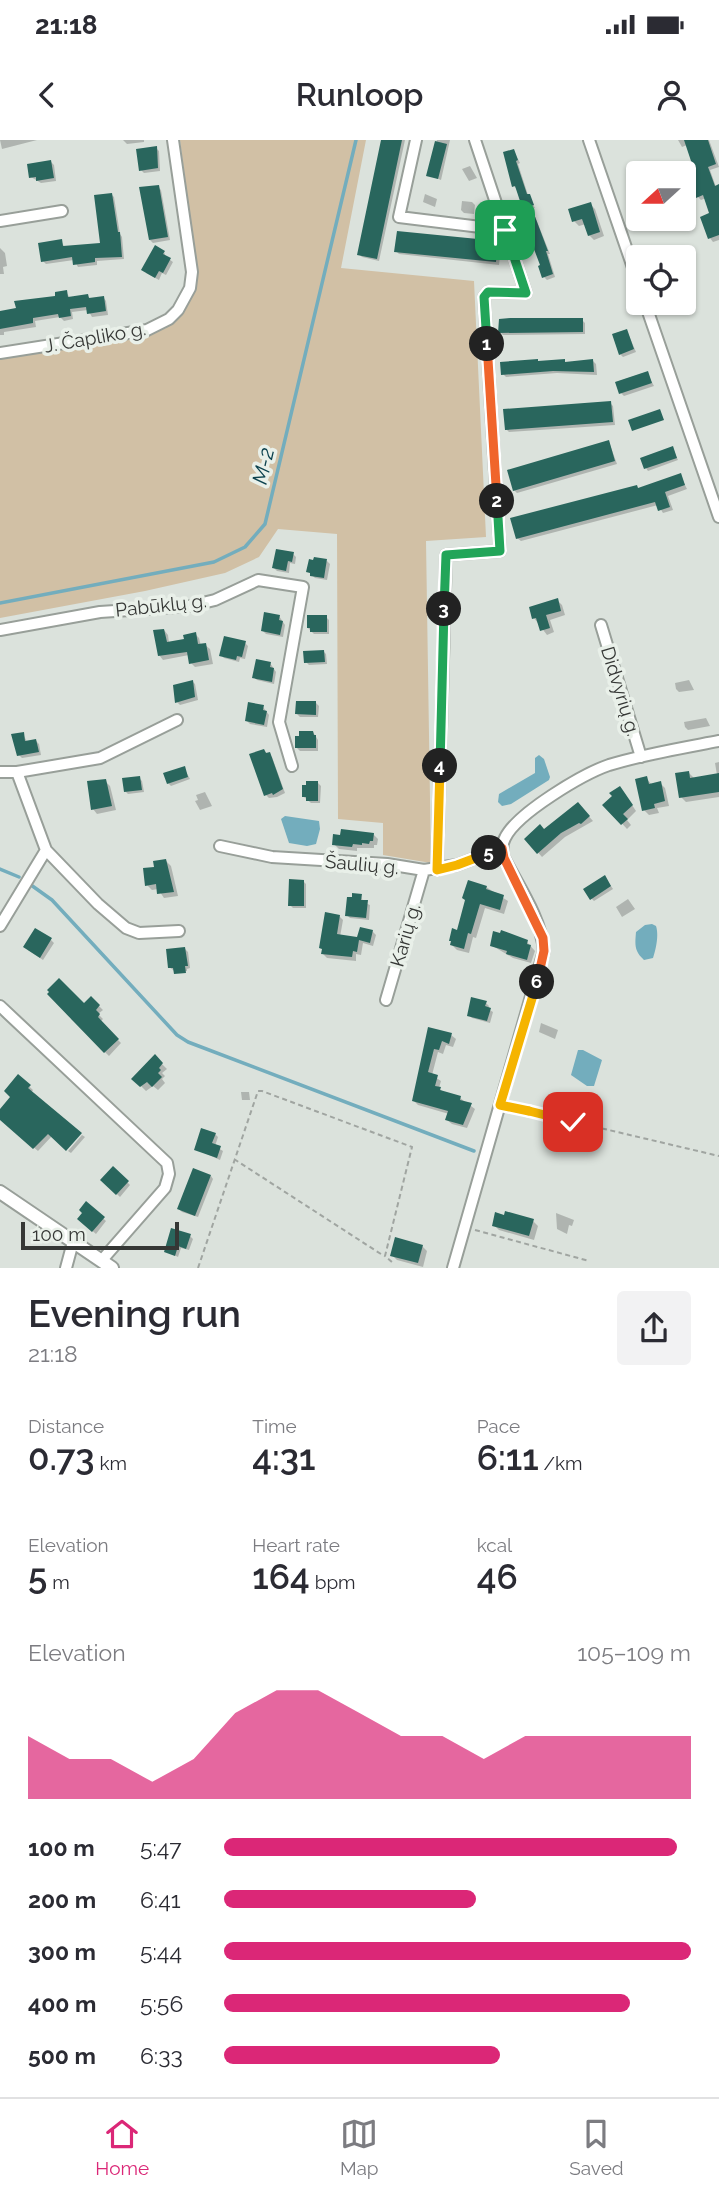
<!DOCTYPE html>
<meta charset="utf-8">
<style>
:root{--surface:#fff;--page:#f2f2f3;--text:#2b2b33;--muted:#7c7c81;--line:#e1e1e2;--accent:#db2777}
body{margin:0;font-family:Raleway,sans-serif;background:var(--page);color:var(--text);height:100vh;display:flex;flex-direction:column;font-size:26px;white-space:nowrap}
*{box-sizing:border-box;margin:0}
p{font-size:23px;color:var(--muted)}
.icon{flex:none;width:38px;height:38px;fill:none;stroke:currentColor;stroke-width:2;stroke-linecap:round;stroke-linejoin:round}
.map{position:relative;height:1128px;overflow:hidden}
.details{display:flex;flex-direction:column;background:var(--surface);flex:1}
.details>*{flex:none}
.needle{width:46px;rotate:249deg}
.tools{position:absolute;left:626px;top:21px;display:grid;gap:14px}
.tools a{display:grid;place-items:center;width:70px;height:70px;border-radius:7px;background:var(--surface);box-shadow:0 2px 5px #0004;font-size:35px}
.scale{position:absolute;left:21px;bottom:18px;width:158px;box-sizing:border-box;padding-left:7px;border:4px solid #353735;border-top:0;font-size:19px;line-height:24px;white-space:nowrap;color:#353735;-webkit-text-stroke:5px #e9f0e9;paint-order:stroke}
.pin{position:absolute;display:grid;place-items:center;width:60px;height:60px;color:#fff;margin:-30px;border-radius:14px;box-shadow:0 4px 10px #0006}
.km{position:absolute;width:35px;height:35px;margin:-18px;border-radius:50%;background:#222;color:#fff;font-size:19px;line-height:35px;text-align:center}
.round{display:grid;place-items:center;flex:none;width:74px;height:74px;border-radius:7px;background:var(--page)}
.overview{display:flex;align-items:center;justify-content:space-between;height:119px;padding:0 28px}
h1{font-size:38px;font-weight:600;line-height:52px}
.figures{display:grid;grid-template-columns:repeat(3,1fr);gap:10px;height:119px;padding:7px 28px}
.figures div{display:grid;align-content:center}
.figures b{font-size:35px;font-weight:600}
.figures small{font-size:19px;font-weight:400}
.figures p{font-size:19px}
.chart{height:196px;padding:14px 28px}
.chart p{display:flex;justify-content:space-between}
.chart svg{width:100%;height:126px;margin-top:7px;fill:var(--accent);opacity:.7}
ul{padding:0 28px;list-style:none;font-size:23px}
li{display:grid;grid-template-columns:112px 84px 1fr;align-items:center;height:52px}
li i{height:18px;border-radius:9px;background:var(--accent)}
.status{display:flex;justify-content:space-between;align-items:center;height:49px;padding:0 35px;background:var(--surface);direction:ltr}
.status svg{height:19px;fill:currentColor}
header{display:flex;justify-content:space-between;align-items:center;height:91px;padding:0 28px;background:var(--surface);font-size:32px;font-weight:600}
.menu{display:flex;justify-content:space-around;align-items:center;height:98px;border-top:2px solid var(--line);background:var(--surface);font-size:19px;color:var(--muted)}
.menu a{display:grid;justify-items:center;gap:4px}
.menu .active{color:var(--accent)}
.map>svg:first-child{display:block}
.green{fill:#d1c0a5}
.water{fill:#73adbd}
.shadow{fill:#0003}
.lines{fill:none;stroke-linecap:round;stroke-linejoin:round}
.stream{stroke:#73adbd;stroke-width:3.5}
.building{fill:#29665d}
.minor-casing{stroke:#989f99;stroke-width:14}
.major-casing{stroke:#989f99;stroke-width:16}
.path{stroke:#a0a5a1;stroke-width:2;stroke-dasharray:5 3.5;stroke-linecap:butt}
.minor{stroke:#fff;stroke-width:10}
.major{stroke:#fff;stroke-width:12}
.split-1-casing{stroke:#fff;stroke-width:14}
.split-2-casing{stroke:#fff;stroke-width:14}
.split-3-casing{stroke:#fff;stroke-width:14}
.split-4-casing{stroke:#fff;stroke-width:14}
.split-5-casing{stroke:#fff;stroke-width:14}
.split-6-casing{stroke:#fff;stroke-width:14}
.split-7-casing{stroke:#fff;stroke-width:14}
.split-8-casing{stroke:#fff;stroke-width:14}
.split-1{stroke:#22a559;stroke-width:9}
.split-2{stroke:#f0652b;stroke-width:9}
.split-3{stroke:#22a559;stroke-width:9}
.split-4{stroke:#22a559;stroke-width:9}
.split-5{stroke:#f5b400;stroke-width:9}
.split-6{stroke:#f0652b;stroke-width:9}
.split-7{stroke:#f5b400;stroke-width:9}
.split-8{stroke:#f5b400;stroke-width:9}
.labels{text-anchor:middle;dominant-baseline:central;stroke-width:7;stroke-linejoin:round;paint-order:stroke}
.street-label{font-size:19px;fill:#353735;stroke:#e9f0e9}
.water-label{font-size:21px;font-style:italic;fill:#0c424e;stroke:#e9f0e9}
</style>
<div class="status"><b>21:18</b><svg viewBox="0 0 49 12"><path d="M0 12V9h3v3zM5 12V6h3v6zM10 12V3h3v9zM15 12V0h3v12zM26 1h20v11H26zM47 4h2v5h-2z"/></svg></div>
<header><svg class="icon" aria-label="back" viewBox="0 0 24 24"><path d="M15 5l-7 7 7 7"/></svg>Runloop<svg class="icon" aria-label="person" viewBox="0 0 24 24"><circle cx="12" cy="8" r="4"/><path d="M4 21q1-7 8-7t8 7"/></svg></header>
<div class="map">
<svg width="719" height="1128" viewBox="0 0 719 1128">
<rect width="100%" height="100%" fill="#dbe2dc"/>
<path class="green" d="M180 0H366L341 128 474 141 486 397 426 401 431 723 383 715V683L338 679 337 394 278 389 259 417 225 433 145 451 0 478V218L145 196 166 188 179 176 197 135Z"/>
<path class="water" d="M539 615 544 619 550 637 549 640 511 664 502 666 498 662 499 654 535 633V618Z
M285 676 319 681 320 689 316 704 307 706 289 703 281 679Z
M652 784 656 786C659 795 656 809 653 818L644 820C634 811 635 805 636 792L645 785Z
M578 910H583L602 920 594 946H587L571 935Z"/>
<path class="shadow" d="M0 0H37L2 9Z
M123 0H144V2L127 4Z
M383 0H405L379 121 362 117 359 114Z
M437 0H450L441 40 428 35Z
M678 0H709L719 27 710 30 716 47 719 46V100L713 102 710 98 712 75 706 58 701 60 698 57 696 28 687 5 682 7Z
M156 8 159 11 160 31 144 33 141 30Z
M514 11 520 23 518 24 528 55 535 68 532 69 550 114H548L555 137 547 140 544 137 543 127 528 81 518 50 514 46Z
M51 22 54 25 56 41 41 43 31 37Z
M470 26 477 38 469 41 462 29Z
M158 47 161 50 170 100 153 103 150 100Z
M111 54 114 57 120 94 122 97 124 119 97 121V125L78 127 74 120 46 124 43 121 61 101 65 108 102 105Z
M425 54 437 59 435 67 423 62Z
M462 61 472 62 475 65 474 74 464 73 461 70Z
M590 64 595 69 604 96 594 100 589 95 586 84 579 86 574 81Z
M498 103 501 106 499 125 399 114 396 111Z
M0 108 5 113 7 126 3 127 4 134H0Z
M164 112 166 117 173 122 166 135 162 133 159 140 146 133Z
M684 140 688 151 684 153Z
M66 152 70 158 87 156 91 159 103 157 106 161 108 175 92 177 88 170 72 172 73 179 64 181 60 177 35 181 36 187 4 192V195H0V173L57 157Z
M582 180 585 183V194L503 195 500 192Z
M627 191 636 212 623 217 620 214Z
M564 221 567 223 593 221 596 224 597 235 557 233 506 237 503 234 539 223Z
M647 233 654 246 624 256 621 253Z
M610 263 613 266 615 285 509 292 506 289Z
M609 302 617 324 517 353 514 350Z
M672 308 678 320 648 331 646 328Z
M680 335 687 349 668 356 673 370 663 373 658 365 521 401 517 398Z
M293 414 296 417 295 424 290 423 289 433 277 431 274 428Z
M327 421 330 424 327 440 315 438 308 431Z
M557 460 562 465 565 475 550 480 554 492 547 495 534 478Z
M279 476 285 485 283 497 266 494 263 491Z
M326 477 329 480V494H314L308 488Z
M164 490 168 495 169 503 186 500 195 494 199 498 201 506 205 505 210 509 213 524 195 527 191 523 189 515 163 520 159 515Z
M245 503 248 506 245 519 240 518 239 522 224 518 221 515Z
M323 511 326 514 327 524 309 525 306 522Z
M270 523 276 532 274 544 257 540 254 537Z
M689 540 694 550 679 552 676 549 675 543Z
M192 541 195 544 198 560 180 565 177 562Z
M316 563 319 566 318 577H300L297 574Z
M263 567 269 575 267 587 250 584 247 581Z
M706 578 710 586 688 590 685 587 684 582Z
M313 592 318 600V611H300L297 608Z
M23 594 27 602 36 601 39 604 41 615 22 618 19 615Z
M264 611 272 617 285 653 277 657 269 658 266 655Z
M719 622V657L686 662 681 657 689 633 695 639 717 635 715 623Z
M184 628 190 639 171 646 168 643Z
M139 638 142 641 144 652 128 654 125 651Z
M646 638 652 645 660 643 665 648 669 666 657 668 659 673 649 675 644 670Z
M105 641 110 646 116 670 97 674 93 669Z
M318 643 321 646 320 663H311L304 657Z
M205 652 212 666 200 670 195 661 198 660 196 655Z
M624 653 636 671 627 680 631 685 627 689 605 665Z
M578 664 593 681 565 697 542 717 526 699 545 691Z
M373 694 378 699 377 705H374V708H357V711L339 709 334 704Z
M166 721 171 726 178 756 164 758 158 749 152 750 147 745 156 728Z
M607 740 613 749 594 761 591 758Z
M303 741 306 744V768H293L290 765Z
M486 747 508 761 504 774 485 768 476 798 473 797 469 813 457 810 452 805Z
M361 755 363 762 370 765 369 780 350 778 347 775Z
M628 759 635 769 622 777 616 767Z
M339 776 343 780 340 797 358 799 372 791 376 795 373 806 363 803 361 815 356 814V821L327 818 323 814Z
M51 800 54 803 43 820 28 810Z
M527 802 535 811 531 823 513 818 491 805Z
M185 809 188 812 190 828 187 829V831L176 832 169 827Z
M91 858 103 870 98 874 103 879 100 882 121 903 109 916 71 879Z
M486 863 489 866 488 869 493 872 490 883 472 878 469 875Z
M541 883 558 890 555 899 539 892Z
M429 889 451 895 456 899 453 907 446 905 443 914 438 912 432 935 441 941 439 948 444 953 460 958 475 969 467 988 452 984 447 980 449 974 418 965 414 961Z
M155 917 167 929 162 933 165 936 162 939 165 943 158 950 153 946 146 951 134 939Z
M18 936 33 950 31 953 52 996 38 1011 0 979V971L12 957Z
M241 952H249L250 960H242Z
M215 994 218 997 215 1006 223 1011 220 1020 196 1009Z
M82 995 85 997 71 1013 68 1011Z
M114 1029 130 1045 120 1057 102 1040Z
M211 1036 213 1039 198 1077 182 1072 179 1069Z
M87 1064 106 1081 96 1094 79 1079Z
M556 1073 574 1080 572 1086 569 1085 567 1094 557 1089Z
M533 1081 538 1086 534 1100 499 1090 494 1085Z
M190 1096 193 1099 189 1110 181 1108 178 1117 166 1111Z
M422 1106 427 1111 423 1127 397 1120 392 1115Z"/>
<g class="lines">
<path class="stream" d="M0 463 214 422 245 407 265 384 356 0
M0 729 19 737
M31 745 52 760 177 895 188 902 474 1011"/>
</g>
<path class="building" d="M381 0H402L377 119 357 115Z
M684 0H708L716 24 708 27 715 46 719 44V95L708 99 700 77 709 73 703 55 696 58 692 46 686 29 693 27Z
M435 1 447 4 438 39 426 36Z
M157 6 158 28 139 31 136 9Z
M514 9 518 20 516 21 527 54H530L534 65 531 66 548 111H546L553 134 542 138 538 126 540 125 523 80 526 79 515 46 512 47 503 12Z
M51 20 54 38 36 41V37L29 38 27 24Z
M159 45 168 97 149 100 139 47Z
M112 53 118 92H120L122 117 95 118V122L73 125 72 117 41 122 38 103 62 99 63 106 100 103 94 55Z
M591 62 600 92 588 96 582 79 572 82 568 69Z
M397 91 498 101 496 122 394 112Z
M155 105 165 111 163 114 171 118 163 133 159 131 155 138 141 130Z
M67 150 68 157 88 154 89 158 104 156 106 171 87 174 86 167 70 169 71 176 59 178 58 174 33 178V183L0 189V171L16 168 14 161 55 156V152Z
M510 178H583V192L498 193 499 179Z
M627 189 634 209 619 215 612 194Z
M538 219V221L565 219V222L593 219 594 232 553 231 501 235 500 222Z
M648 231 652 243 619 254 615 242Z
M611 261 613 282 505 290 503 269Z
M660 269 664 280 632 291 628 280Z
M609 300 615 321 513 351 507 330Z
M673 306 677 318 644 329 640 318Z
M681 333 685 345 665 352 670 367 658 371 655 362 516 399 510 378 637 345 638 348Z
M276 409 294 412 292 422 288 421 286 431 272 428Z
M314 417 327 419 324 438 310 436V433L306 432 309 419 313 420Z
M558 458 561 471 546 475 550 488 540 491 536 478 532 479 529 467Z
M264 472 280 475 279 480 283 481 280 495 261 491Z
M307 475H327V492H310V488H307Z
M164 489 167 502 184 499 183 495 196 492 198 504 206 503 209 520 189 524 187 512 158 516 153 490Z
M224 496 246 501 242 517 237 516 236 520 219 516Z
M324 510 325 522 304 523 303 511Z
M256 519 271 522 270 527 274 528 272 542 252 538Z
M193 540 195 557 175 563 173 545Z
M296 561H316V575L295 574Z
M248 562 264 565 263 570 267 571 264 585 245 581Z
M299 591H313L314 595H316V608H295V596H299Z
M24 592 25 601 36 599 39 612 17 616 11 594Z
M264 609 266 613 270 612 283 649 273 655 272 653 264 656 249 614Z
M185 626 188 637 167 644 163 633Z
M689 631 690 638 719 633V652L679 658 675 633Z
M140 636 142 650 124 652 122 638Z
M647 636 649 644 661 641 665 661 654 664 655 668 642 671 635 639Z
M106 639 112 666 91 670 87 641Z
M306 641H318V661H306V657H302V645H306Z
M620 646 633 665 623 674 628 679 621 685 602 665 612 656 609 653Z
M578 662 590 676 581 684 579 683 561 693 537 714 524 699 540 684 544 689Z
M341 689 374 693 373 701H370L369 704 362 703V705L353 704 352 707 332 705 333 694 340 695Z
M166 719 174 752 157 754 156 744 145 746 143 728 154 727 153 721Z
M605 735 611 746 590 760 583 749Z
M289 739 304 740V766H288Z
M468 740 487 746 486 749 504 755 500 770 480 764 471 794 468 793 464 809 450 805 451 801H449L452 788 457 790 465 760 462 758Z
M352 753 362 754 361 760H368L366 778 345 776 347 757H352Z
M325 772 340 775 337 794 357 797 360 787 373 790 370 803 359 800 357 812 353 811 352 817 321 814 322 809 319 808Z
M35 788 52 798 40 818 23 807Z
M501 790 528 800 527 804 531 805 527 820 506 814 507 811 490 806 493 791 500 793Z
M185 807 188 826H185L186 833 174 834 173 828H168L166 809Z
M59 838 84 863 91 856 100 865 96 870 100 874 98 877 119 899 104 913 47 854 49 852 47 850Z
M471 857 487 861 485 866 491 868 487 881 467 876Z
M428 887 452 893 449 904 442 901 439 910 434 909 428 932 438 935 435 946 441 947 440 950 461 956 460 960 472 963 463 985 445 980 448 971 412 961Z
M155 914 163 923 159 928 161 930 158 933 162 937 152 947 147 942 140 947 131 939Z
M18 934 31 945 28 948 82 993 66 1011 48 994 33 1009 0 980V969L10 957 4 951Z
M201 988 216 993 212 1003 221 1006 217 1018 194 1010Z
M113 1026 129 1041 116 1055 100 1040Z
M193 1028 211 1035 195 1076 177 1069Z
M86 1061 105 1077 92 1092 77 1079 82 1073 79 1070Z
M505 1071 534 1079 529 1096 492 1086 495 1072 504 1075Z
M171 1088 191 1094 186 1109 178 1106 175 1116 164 1112Z
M395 1097 423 1105 418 1123 390 1116Z"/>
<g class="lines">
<g class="minor-casing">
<path id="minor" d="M416 0 399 77 505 90
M589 0 639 145
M0 81 62 71
M645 163 719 377
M0 213 147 190 169 179 178 170 190 148 192 132 173 0
M601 485 641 617
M0 490 100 472 190 466 215 460 258 440 303 447 279 582 292 626
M0 632H17L100 618 177 580
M17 632 46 710 98 764 126 788 139 793 179 791
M220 706 272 717 387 724 424 730 457 725 502 708
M437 730 446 415 500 411 484 157 488 152 526 153 475 0
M0 786 46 710
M386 860 424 730
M0 866 167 1023 169 1034 165 1048 102 1120
M66 1128 73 1102
M453 1128 544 811C541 778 519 747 504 718 502 711 501 705 505 698 517 673 583 634 609 625 645 614 682 608 719 601"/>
</g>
<g class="major-casing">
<path id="major" d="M0 1052 112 1128"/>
</g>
<path class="path" d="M511 967 719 1016
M234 1019 384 1116
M475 1090 589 1121
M198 1128 258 951H262L412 1007 385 1116 394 1124"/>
<use href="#minor" class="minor"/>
<use href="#major" class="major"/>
</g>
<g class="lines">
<g class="split-1-casing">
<path id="split-1" d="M487 204 484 157 488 152 526 153 505 90"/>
</g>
<g class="split-2-casing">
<path id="split-2" d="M487 204 497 361"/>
</g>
<g class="split-3-casing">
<path id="split-3" d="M444 469 446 415 500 411 497 361"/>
</g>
<g class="split-4-casing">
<path id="split-4" d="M440 626 444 469"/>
</g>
<g class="split-5-casing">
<path id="split-5" d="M440 626 437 730 457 725 489 713"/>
</g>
<g class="split-6-casing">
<path id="split-6" d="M489 713 502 708 504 718 543 798 544 811 537 842"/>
</g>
<g class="split-7-casing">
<path id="split-7" d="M529 971 500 965 537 842"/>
</g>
<g class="split-8-casing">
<path id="split-8" d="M529 971 573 982"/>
</g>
<use href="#split-1" class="split-1"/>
<use href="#split-2" class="split-2"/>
<use href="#split-3" class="split-3"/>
<use href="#split-4" class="split-4"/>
<use href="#split-5" class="split-5"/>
<use href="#split-6" class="split-6"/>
<use href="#split-7" class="split-7"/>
<use href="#split-8" class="split-8"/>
</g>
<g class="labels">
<g class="street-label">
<text transform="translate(95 197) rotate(-10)">J. Čapliko g.</text>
<text transform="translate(161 465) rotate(-6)">Pabūklų g.</text>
<text transform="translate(621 551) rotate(73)">Didvyrių g.</text>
<text transform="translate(362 724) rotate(5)">Šaulių g.</text>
<text transform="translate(405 795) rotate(-74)">Karių g.</text>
</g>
<g class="water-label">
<text transform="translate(263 326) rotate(-77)">M-2</text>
</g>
</g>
</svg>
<div class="tools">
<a><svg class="needle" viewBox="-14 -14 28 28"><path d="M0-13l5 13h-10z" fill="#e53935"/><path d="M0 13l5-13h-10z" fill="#7c7c81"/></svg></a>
<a><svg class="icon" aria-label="locate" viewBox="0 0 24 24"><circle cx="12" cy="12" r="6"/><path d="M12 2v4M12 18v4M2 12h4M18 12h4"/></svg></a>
</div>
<div class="scale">100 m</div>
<div class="pin" style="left:505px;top:90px;background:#1e9e55"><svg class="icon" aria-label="arrive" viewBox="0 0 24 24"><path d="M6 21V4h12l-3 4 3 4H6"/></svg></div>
<div class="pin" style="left:573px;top:982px;background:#d93025"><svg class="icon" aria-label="check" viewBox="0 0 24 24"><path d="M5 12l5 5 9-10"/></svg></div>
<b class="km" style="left:487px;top:204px">1</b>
<b class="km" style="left:497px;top:361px">2</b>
<b class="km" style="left:444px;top:469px">3</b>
<b class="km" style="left:440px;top:626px">4</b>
<b class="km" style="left:489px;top:713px">5</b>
<b class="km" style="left:537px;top:842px">6</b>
</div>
<section class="details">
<div class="overview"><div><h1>Evening run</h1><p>21:18</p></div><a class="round"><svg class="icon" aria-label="share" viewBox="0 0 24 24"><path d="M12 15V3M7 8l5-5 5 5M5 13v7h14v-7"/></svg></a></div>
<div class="figures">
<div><p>Distance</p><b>0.73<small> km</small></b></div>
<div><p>Time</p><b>4:31</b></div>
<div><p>Pace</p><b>6:11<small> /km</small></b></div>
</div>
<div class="figures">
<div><p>Elevation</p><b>5<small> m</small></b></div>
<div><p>Heart rate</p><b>164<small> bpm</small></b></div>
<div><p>kcal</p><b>46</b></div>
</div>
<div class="chart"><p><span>Elevation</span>105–109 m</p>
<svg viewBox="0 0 160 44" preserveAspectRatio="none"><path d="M0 44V22L10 30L20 30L30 38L40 30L50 14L60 6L70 6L80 14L90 22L100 22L110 30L120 22L130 22L140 22L150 22L160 22V44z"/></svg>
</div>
<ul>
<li><b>100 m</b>5:47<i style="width:97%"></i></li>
<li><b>200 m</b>6:41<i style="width:54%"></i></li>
<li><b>300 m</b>5:44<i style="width:100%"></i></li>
<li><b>400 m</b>5:56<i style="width:87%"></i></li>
<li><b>500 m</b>6:33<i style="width:59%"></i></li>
</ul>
</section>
<nav class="menu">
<a class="active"><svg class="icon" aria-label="home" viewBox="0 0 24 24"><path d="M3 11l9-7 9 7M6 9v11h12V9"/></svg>Home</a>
<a><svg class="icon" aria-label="map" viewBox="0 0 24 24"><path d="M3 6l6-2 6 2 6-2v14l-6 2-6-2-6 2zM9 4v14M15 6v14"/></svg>Map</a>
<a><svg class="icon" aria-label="saved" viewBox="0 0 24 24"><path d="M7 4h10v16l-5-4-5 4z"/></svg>Saved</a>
</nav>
